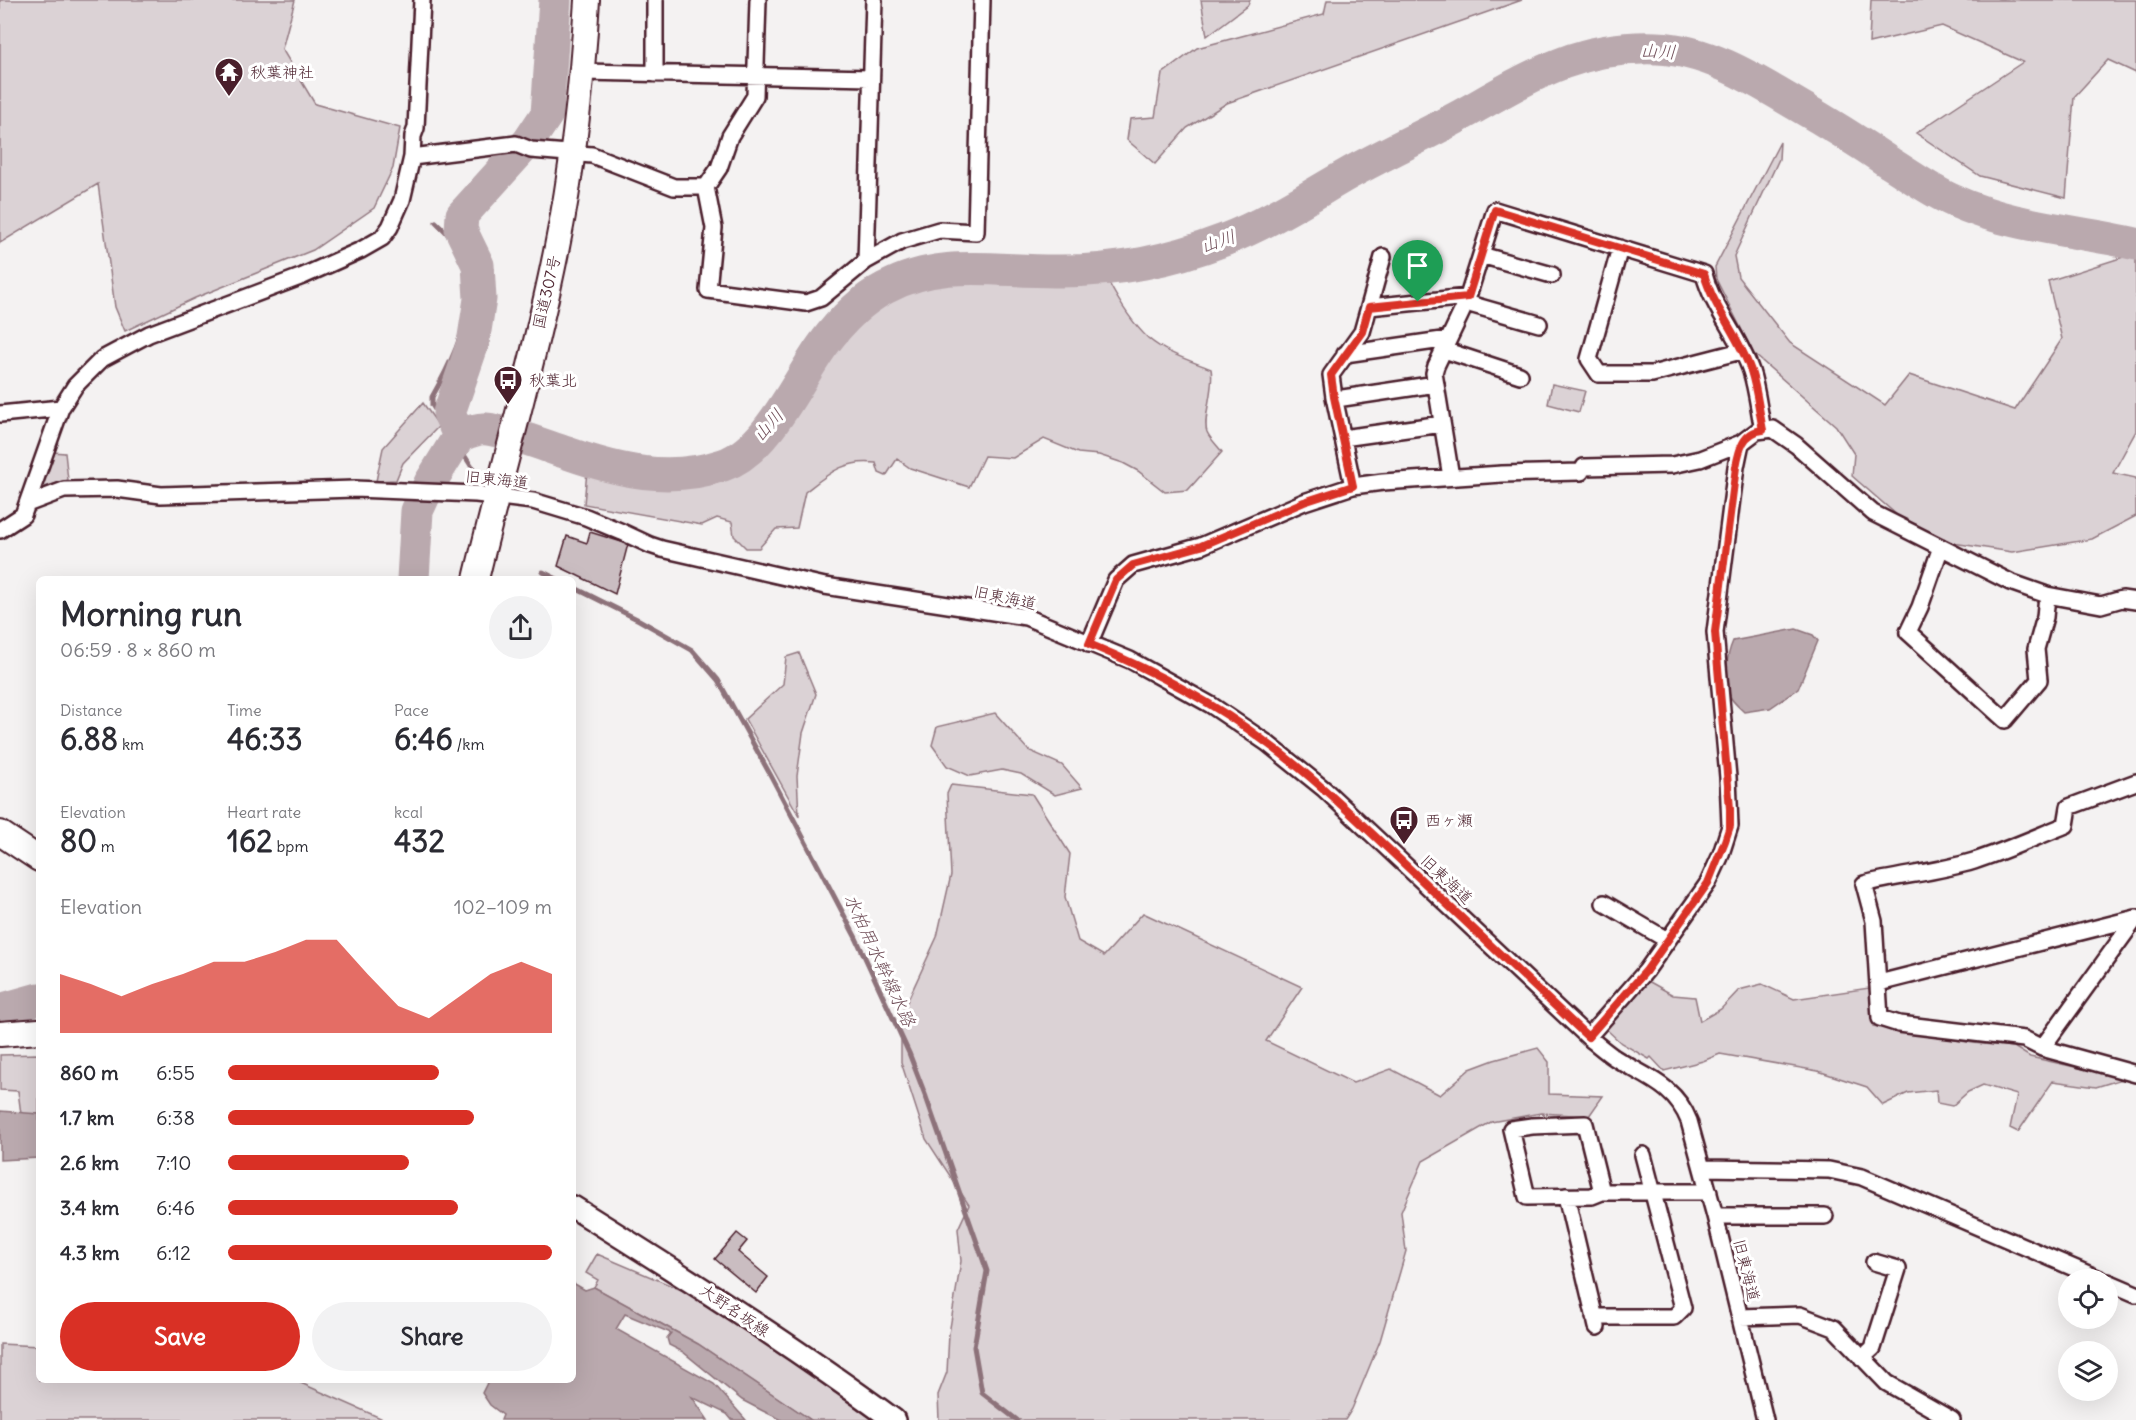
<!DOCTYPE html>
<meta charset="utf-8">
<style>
:root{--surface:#fff;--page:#f2f2f3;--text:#2b2b33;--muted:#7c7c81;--accent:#d93025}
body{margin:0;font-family:Delius,"Klee One",sans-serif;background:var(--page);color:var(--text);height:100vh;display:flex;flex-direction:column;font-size:22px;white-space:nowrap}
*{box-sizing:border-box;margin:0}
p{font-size:20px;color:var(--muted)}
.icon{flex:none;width:33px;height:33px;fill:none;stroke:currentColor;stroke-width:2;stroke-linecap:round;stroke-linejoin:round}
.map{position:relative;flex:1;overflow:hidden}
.panel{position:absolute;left:36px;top:576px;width:540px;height:807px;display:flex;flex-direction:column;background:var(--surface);border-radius:9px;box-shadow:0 6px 24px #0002}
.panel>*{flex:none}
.buttons{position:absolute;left:2058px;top:1269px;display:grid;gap:12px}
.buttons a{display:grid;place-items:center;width:60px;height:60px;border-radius:50%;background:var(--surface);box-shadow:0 6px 24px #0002;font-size:30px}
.pin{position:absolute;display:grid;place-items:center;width:51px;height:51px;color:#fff;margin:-62px -26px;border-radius:50% 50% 50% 0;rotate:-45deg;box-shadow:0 0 6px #0007}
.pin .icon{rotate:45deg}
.round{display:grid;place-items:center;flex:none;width:63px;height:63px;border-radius:32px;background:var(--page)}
.head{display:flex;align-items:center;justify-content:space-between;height:102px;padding:0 24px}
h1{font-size:33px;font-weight:800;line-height:45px}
.figures{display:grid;grid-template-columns:repeat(3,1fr);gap:9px;height:102px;padding:6px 24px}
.figures div{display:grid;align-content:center}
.figures b{font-size:30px;font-weight:800}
.figures small{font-size:16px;font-weight:400}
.figures p{font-size:16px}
.chart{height:168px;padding:12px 24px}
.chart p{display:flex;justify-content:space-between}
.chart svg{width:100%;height:108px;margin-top:6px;fill:var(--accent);opacity:.7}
.button{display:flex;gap:12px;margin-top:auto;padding:12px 24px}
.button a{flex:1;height:69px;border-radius:36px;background:var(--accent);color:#fff;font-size:24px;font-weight:800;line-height:69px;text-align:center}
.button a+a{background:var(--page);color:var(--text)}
ul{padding:0 24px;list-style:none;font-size:20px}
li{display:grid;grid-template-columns:96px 72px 1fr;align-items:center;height:45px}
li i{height:15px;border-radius:8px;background:var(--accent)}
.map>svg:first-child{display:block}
.green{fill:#dbd2d5;stroke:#927880;stroke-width:1.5}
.water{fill:#baa9ae;stroke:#8d727a;stroke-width:1.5}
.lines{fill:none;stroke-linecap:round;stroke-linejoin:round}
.stream{stroke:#8d727a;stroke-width:5}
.river{stroke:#baa9ae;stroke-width:33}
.building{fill:#cabdc1;stroke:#4a1f2b;stroke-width:1.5}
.minor-casing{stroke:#4a1f2b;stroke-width:20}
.secondary-casing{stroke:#4a1f2b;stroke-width:26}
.trunk-casing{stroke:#4a1f2b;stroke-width:28}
.minor{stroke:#fff;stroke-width:15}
.secondary{stroke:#fff;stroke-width:21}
.trunk{stroke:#fff;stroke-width:24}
.route-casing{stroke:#fff;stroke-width:12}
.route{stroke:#d93025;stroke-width:8}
.labels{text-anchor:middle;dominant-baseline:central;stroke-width:6;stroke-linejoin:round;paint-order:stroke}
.poi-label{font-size:16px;fill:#4a1f2b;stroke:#fff;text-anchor:start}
.street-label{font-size:16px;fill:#4a1f2b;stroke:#fff}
.water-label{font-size:18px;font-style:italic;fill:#714f59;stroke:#fff}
</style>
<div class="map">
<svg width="2136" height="1420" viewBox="0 0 2136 1420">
<rect width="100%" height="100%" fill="#f4f2f2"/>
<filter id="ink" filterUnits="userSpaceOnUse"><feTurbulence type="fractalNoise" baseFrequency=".0167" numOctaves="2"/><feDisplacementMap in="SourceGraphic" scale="12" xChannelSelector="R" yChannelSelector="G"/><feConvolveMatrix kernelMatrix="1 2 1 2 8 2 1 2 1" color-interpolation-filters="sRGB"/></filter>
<g filter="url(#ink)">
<path class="green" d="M0 0H295L282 49 315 104 400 128 393 168 374 208 313 250 195 298 125 331 115 307 98 184 0 243Z
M1201 0H1250L1248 5 1207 36Z
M1327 0H1522L1227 103 1187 128 1155 164 1127 140 1130 119 1155 117 1162 74 1197 48 1324 14Z
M1871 0H2136V73L2108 60 2074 97 2066 198 1980 176 1916 133 2023 62 1942 26 1869 43Z
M1780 142 1779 159 1734 256 1738 277 1790 343 1885 405 1909 375 2015 410 2062 339 2048 281 2136 253V431L2113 473 2136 478V516L2092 539 2012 552 1953 543 1897 515 1852 476 1854 454 1836 426 1754 354 1716 279 1715 267Z
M970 273 1058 282 1108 281C1119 302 1131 322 1148 338 1165 353 1191 361 1211 369 1215 387 1202 419 1207 432 1210 439 1218 446 1222 452L1188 490 1165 492 1138 471 1123 463 1099 455 1078 453 1044 439 1013 458 984 456 969 487 910 468 897 459 886 476 879 473 876 463C844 459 828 474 805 492L797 528 776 529 759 548H746L734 536 732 522 717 518 702 525 584 504 587 471 659 488 721 476 749 459 775 437 792 417 826 355 844 333 887 293 914 281 936 274Z
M1552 384 1585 391 1579 412 1548 404Z
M423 403 439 426 403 463 396 480 376 481 383 448Z
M52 452 65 453 68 480 44 487 42 484Z
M799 653 816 694 803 733 797 776 799 816 745 719 783 684 786 657Z
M995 713 1028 750 1062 765 1082 788 1055 795 1021 774 1002 770 970 776 947 766 932 745 937 727Z
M951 785 1032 794 1070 854 1065 897 1078 941 1104 956 1143 913 1302 987 1266 1041 1353 1083 1391 1069 1440 1095 1470 1069 1494 1060 1538 1048 1549 1062V1094L1603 1096 1589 1116 1541 1113 1491 1122 1423 1161 1401 1212 1406 1251 1380 1341 1352 1409 1345 1420H939L938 1395 947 1372 949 1334 961 1261 958 1229 969 1205 926 1139 901 1062V1015L937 937 951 875 947 794Z
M1648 981 1673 995 1695 997 1700 1021 1721 1009 1739 990 1762 984 1794 999 1869 988 1873 1026 1973 1043 2014 1047 2030 1057 2125 1078 2096 1087 2053 1081 2018 1132 2010 1128 2017 1095 1983 1085 1968 1092 1952 1106 1937 1103 1936 1090 1908 1093 1883 1105 1867 1087 1818 1071 1720 1054 1703 1061 1664 1071 1651 1057 1649 1059 1621 1043 1606 1029Z
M39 1054V1114H21L18 1091 0 1090V1055Z
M597 1254 705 1300 873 1420H811L698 1344 594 1287 598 1280 586 1273Z
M0 1344 39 1346V1380H294L385 1420H0Z"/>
<path class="water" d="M1796 629 1813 635 1818 641 1798 689 1770 708 1744 712C1740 708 1734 703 1731 698 1723 681 1726 657 1733 641Z
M0 1111 39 1114V1158L0 1160Z
M573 1283 585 1290 594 1287 698 1344 811 1420H782L763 1411 742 1400 683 1352 669 1345 667 1338 671 1333 625 1314 616 1329 714 1384 746 1420H732L727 1414 692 1397 708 1420H501L503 1415 490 1405 482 1393 488 1381 573 1380Z"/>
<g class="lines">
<path class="stream" d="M436 222C493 273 464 341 432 397V405L477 475
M543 572 557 579
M573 587 639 620 692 650 718 680 771 776 856 938 909 1053 926 1097 987 1271 974 1347 982 1393 1017 1420"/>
<path class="river" d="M459 436 449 413 473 343 480 299 478 265 461 230 462 215 529 141 547 114 555 0
M413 579 417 511 430 483 459 436C467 433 478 428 486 429 493 429 499 432 505 433 526 438 546 446 567 453 618 471 669 483 723 465 768 450 796 382 823 345 839 323 860 301 885 288 942 257 998 272 1059 271 1118 271 1169 261 1224 240 1268 223 1308 197 1348 174 1384 154 1421 137 1456 118 1525 80 1574 45 1657 48 1707 50 1752 78 1794 103 1827 122 1859 142 1890 163 1911 176 1931 191 1954 201 2012 227 2075 230 2136 244
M0 1010 39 999"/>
</g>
<path class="building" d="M590 532 628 544 615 594 558 566 567 536 587 543Z
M737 1233 747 1241 738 1252 768 1277 756 1293 715 1259Z"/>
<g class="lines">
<g class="minor-casing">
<path id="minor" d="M583 72 871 78
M655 74V0
M412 157 516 144 531 150 592 155 674 187H706L719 168 730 136 755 96 758 0
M706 187 714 228 708 290 806 303 821 298 866 261 902 241 939 230 976 232 982 0
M1620 248 1589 359 1599 374H1652L1741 351
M1481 255 1552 275
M866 261 874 0
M1466 303 1539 324
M1369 307 1468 297
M1444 350 1520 375
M1345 354 1449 339
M1334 397 1343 398 1436 384
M0 414 61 408
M1343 438 1442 424
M1451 477 1434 373 1436 366 1466 303 1495 210 1704 274C1713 309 1739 336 1751 371 1757 389 1759 411 1763 430
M1353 486 1334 397 1331 375 1362 332 1383 257
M27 504 64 490 117 489 161 495 355 489 476 494 533 501 586 517 622 532 650 545 662 549 825 586 1026 617 1130 660 1211 705 1267 743 1324 789 1588 1037C1597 1044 1606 1052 1615 1058 1645 1077 1675 1085 1689 1121L1715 1216 1765 1420
M0 530 23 515 61 408 75 386 102 359 149 334 303 276 361 250 382 238 390 227 402 200 412 157 413 136 416 128 422 0
M1941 547 1920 607 1908 632 2005 720 2039 680 2036 649 2045 617 2047 595
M1089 644 1116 580 1133 565 1201 546 1304 502 1353 486 1383 482 1502 474 1581 472 1584 467 1672 465 1700 459 1741 443 1757 431 1773 429 1796 445 1873 513 2010 582 2047 595 2101 605 2122 599 2136 601
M2136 782 2069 807 2066 825C2036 837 2005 851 1974 861 1938 872 1901 875 1864 884L1874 921 1880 1018 1899 1024 2024 1039 2042 1048 2136 1074
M1604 903 1667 940
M1879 983 2136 918
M1588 1037 1646 971 1708 883 1720 857 1730 826 1728 777 1715 632 1736 467 1741 443
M2042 1048 2136 918
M1702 1168 1829 1170 1862 1177 2102 1280
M1602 1192 1585 1124 1532 1126 1511 1129 1527 1197 1592 1196 1602 1192H1709
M1566 1196 1597 1327
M1715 1216H1825
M2108 1282 2136 1294
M1594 1317H1674L1683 1308 1643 1155
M1740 1317 1800 1315 1834 1328 1887 1383 1952 1420
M1862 1358 1873 1348 1898 1269 1874 1262"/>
</g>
<g class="secondary-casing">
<path id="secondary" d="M573 1207C682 1275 790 1344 894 1420"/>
</g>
<g class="trunk-casing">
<path id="trunk" d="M476 579C502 470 534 362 556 252 573 169 582 85 587 0
M0 833 39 859
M0 1034 39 1031"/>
</g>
<use href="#minor" class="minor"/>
<use href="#secondary" class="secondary"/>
<use href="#trunk" class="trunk"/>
</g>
</g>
<g class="lines" filter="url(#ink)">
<g class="route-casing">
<path id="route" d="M1495 210 1704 274C1714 309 1739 336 1751 371 1757 389 1759 411 1763 430 1743 432 1739 450 1736 467L1715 632 1730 809V826L1725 841 1708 883 1646 971 1588 1037C1524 977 1461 917 1397 857 1355 818 1314 777 1267 743 1213 702 1152 670 1089 644L1116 580 1133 565 1201 546 1304 502 1353 486 1334 397 1331 375 1362 332 1369 307 1468 297Z"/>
</g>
<use href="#route" class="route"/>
</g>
<defs>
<g id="temple-pin" transform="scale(1.5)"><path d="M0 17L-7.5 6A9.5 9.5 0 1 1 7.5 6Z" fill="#4a1f2b" stroke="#fff"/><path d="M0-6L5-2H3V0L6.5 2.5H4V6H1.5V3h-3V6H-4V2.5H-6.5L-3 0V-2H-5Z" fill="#fff"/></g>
<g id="bus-pin" transform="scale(1.5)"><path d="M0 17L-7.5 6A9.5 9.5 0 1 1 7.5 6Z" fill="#4a1f2b" stroke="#fff"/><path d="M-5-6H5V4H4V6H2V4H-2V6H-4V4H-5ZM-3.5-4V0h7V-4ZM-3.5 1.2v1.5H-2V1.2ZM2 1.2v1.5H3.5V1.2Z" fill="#fff"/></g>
</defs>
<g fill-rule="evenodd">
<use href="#temple-pin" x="229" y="72"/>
<use href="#bus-pin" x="508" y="380"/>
<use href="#bus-pin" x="1404" y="820"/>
</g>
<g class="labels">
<g class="poi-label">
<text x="250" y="72">秋葉神社</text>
<text x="529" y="380">秋葉北</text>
<text x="1425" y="820">西ヶ瀬</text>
</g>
<g class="street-label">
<text transform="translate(546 292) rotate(-77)">国道307号</text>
<text transform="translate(497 479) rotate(6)">旧東海道</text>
<text transform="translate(1005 597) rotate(12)">旧東海道</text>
<text transform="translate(1447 879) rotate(43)">旧東海道</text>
<text transform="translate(1747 1270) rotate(76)">旧東海道</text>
<text transform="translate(735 1310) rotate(34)">大野名坂線</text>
</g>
<g class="water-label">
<text transform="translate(1658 51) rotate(3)">山川</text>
<text transform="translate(1218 241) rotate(-19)">山川</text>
<text transform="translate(768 425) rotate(-48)">山川</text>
<text transform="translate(880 960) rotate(65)">水柏用水幹線水路</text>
</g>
</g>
</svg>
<div class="buttons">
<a><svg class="icon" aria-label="locate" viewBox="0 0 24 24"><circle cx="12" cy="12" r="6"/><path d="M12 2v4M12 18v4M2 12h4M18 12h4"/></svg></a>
<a><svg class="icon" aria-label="layers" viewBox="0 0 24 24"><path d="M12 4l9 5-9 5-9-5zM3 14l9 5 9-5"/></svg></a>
</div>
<div class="pin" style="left:1418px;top:302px;background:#1e9e55"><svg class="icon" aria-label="arrive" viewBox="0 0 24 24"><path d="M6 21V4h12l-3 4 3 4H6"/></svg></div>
<section class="panel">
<div class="head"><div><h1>Morning run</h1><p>06:59 · 8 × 860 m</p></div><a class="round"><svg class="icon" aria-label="share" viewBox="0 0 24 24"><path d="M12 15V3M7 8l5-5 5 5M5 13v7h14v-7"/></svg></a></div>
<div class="figures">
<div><p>Distance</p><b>6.88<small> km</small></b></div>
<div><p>Time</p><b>46:33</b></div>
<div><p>Pace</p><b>6:46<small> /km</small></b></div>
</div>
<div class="figures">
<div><p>Elevation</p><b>80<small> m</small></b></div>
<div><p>Heart rate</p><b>162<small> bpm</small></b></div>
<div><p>kcal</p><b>432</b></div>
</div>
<div class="chart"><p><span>Elevation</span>102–109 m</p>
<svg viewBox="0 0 160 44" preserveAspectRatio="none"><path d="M0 44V20L10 24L20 29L30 24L40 20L50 15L60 15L70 11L80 6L90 6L100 20L110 33L120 38L130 29L140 20L150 15L160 20V44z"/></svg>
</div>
<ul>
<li><b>860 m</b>6:55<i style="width:65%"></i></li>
<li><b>1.7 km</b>6:38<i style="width:76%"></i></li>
<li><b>2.6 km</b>7:10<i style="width:56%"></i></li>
<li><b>3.4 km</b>6:46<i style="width:71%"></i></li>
<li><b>4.3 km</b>6:12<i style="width:100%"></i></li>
</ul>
<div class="button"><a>Save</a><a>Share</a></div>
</section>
</div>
